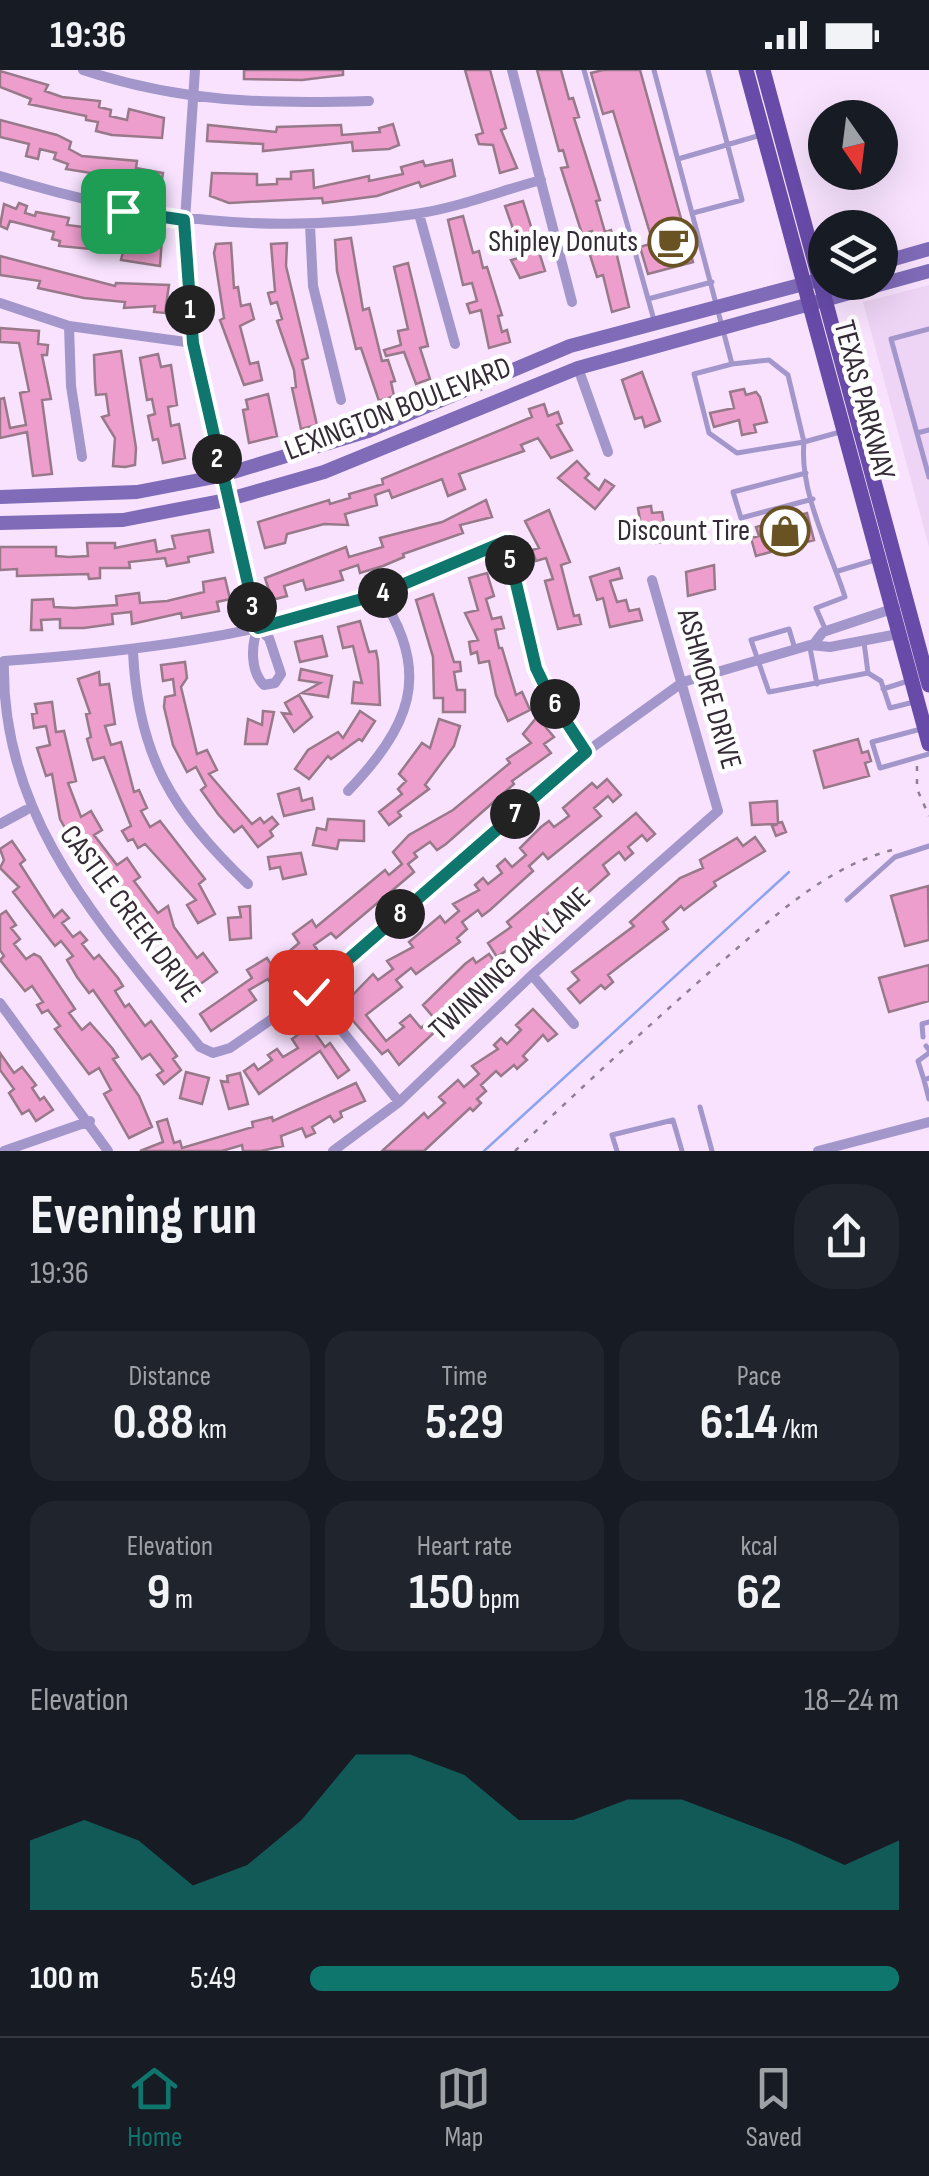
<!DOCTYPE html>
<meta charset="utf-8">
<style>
:root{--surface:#171b24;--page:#20242c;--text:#f1f3f6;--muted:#9ea1a6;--line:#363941;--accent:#0f766e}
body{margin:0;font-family:"Sofia Sans Condensed",sans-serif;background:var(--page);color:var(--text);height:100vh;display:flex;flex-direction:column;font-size:38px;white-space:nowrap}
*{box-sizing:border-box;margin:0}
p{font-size:32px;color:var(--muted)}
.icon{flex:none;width:55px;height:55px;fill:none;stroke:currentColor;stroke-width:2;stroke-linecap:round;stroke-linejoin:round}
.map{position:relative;height:1081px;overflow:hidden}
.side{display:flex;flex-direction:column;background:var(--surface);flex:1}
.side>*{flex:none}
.needle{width:65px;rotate:166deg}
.tools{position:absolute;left:808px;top:30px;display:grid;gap:20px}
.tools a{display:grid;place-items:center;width:90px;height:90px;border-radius:50%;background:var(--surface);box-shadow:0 10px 40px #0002;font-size:50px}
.pin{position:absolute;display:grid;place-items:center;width:85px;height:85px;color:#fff;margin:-42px;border-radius:20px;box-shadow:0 5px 15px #0006}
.km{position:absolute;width:50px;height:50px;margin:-25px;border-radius:50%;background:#222;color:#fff;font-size:28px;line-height:50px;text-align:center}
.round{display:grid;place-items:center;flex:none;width:105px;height:105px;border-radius:40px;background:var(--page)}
.headline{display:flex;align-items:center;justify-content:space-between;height:170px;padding:0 30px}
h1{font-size:55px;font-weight:700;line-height:75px}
.metrics{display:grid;grid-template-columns:repeat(3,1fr);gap:15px;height:170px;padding:10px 30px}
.metrics div{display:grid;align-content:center;border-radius:25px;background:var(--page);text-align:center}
.metrics b{font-size:50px;font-weight:700}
.metrics small{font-size:28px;font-weight:400}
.metrics p{font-size:28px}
.chart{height:280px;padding:20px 30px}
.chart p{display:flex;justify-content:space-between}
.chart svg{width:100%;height:180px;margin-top:10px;fill:var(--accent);opacity:.7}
ul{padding:0 30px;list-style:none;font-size:32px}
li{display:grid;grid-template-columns:160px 120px 1fr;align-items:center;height:75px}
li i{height:25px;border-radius:12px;background:var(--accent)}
.status{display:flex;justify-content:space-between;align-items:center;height:70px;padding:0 50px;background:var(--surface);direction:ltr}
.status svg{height:28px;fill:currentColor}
.tabs{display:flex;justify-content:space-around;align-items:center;height:140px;border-top:2px solid var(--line);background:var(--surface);font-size:28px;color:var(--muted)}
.tabs a{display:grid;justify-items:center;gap:5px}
.tabs .current{color:var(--accent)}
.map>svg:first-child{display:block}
.built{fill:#eed4f5}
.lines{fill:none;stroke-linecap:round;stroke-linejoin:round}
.stream{stroke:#8ca4ef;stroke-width:2.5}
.building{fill:#ee9ecd;stroke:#97798a;stroke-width:2.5}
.path{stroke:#8e7f92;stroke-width:2.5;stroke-dasharray:5 8;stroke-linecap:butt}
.lane{stroke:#a296cb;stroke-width:5}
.street{stroke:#a296cb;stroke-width:10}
.secondary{stroke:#7f6bb8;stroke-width:14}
.primary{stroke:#684ba9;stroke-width:15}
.route-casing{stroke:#fff;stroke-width:20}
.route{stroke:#0f766e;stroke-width:12}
.labels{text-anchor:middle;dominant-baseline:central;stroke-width:9;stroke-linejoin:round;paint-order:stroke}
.poi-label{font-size:30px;fill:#342b36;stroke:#fff;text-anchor:end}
.street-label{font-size:30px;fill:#342b36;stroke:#fff}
</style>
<div class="status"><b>19:36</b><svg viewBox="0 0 49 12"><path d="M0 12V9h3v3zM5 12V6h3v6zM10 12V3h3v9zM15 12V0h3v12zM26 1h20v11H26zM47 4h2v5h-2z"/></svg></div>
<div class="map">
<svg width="929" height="1081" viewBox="0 0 929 1081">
<rect width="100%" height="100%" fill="#f8e2fe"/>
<path class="built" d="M929 215V477L863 232Z"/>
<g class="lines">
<path class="stream" d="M484 1081 789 802"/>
</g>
<path class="building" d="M244 0H343V5L302 10 244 9Z
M465 0H490L506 58 501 60 517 98 500 103 493 75 479 74 476 65 483 63Z
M537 0H561L569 29 573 28 579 47 574 48 600 130 596 131 605 162 611 160 629 237 612 242 603 205 597 207 588 179 596 177 592 161 582 164 561 98 568 97 563 80 559 81Z
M603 0H640L693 192 648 204 640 177 653 173 613 41 603 44 591 3Z
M0 1 48 15 45 21 62 27 100 31 99 37 111 40 110 46 127 50 129 39 164 48 162 68 112 65 96 61 98 52 86 50V46L29 34 31 29 0 17Z
M0 50 57 65 71 72 69 79 82 86 137 91 136 98 163 103 160 121 121 115 122 108 66 99 68 94 54 89 56 83 40 79 38 89 26 86 29 74 0 67Z
M393 54 399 75 389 79 353 81 352 72 263 81V74L207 71 208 55 276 62 277 57 341 55 342 65 380 62 379 58Z
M452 90 455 106 421 117 419 112 377 126 323 133 322 128 229 133 210 126 212 103 257 104V115L277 114V109H291V102L313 100 314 118 369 106V111L403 104 401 97 423 91 425 96Z
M523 131 545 201 520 208 511 190 523 187 505 136Z
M19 133 27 136 25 143 35 146 36 142 53 145 69 148 67 155 123 162 122 167 135 169 134 176 151 177 152 167 162 168 160 196 121 190 123 182 59 176 60 171 52 169 54 162 10 151 7 159 0 156 4 134 16 139Z
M463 146 473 183 479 181 483 198 487 197 502 245 498 246 502 262 507 260 510 272 489 278 481 240 470 243 467 234 477 231 472 213 463 215 448 150Z
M351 168 363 240 369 238 382 291 388 290 395 311 391 312 394 326 379 331 361 278 356 279 337 201 335 170Z
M231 173 234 218 238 217 241 236 250 234 254 249 240 256 250 294 258 292 262 310 244 315 220 250 224 248 214 183 216 174Z
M287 173 286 196 308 288 302 290 317 355 301 359 292 318 296 317 294 300 277 251 282 249 277 232 271 234 268 223 275 221 271 174Z
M0 186 115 216 116 213 169 215 165 243 154 242 155 236 124 238 125 232 84 228 38 218 40 211 0 205Z
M408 193 428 276 420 278 430 309 416 314 404 282 386 286 384 280 401 275 398 261 408 259 394 197Z
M0 258 39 261 38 274 48 275 47 285H42L51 329 42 330 52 404 33 406 27 362 0 368V329L4 328 10 358 26 355 20 323 29 321 19 273 0 272Z
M121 281 136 378 135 395 125 397 113 396 115 368 102 347 109 345 106 324 96 325 95 313 94 285Z
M158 284 161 297 171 295 177 335 168 337 171 356 179 354 185 388 163 393 158 369 153 370 148 346 155 344 152 329 147 330 140 288Z
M642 302 660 351 645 357 642 347 635 349 622 310Z
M744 319 746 325 756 322 760 327 767 352 754 355 756 362 742 365 739 350 714 357 710 343 734 338 730 322Z
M268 324 277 366 249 373 243 340 248 339 246 330Z
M544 334 548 346 558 342 562 353 557 355 572 380 551 388 538 368 521 375 524 381 459 404 465 419 448 426 442 409 392 428 389 420 375 425 377 435 345 444 348 455 324 454 287 464 285 473 265 478 258 452 329 430 330 434 350 428 349 424 383 414 382 409 532 347 529 339Z
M577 391 589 404 585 408 599 420 605 410 614 416 595 439 558 408Z
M486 430 492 447 460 455 463 463 403 484 404 487 383 496 360 503 358 495 340 501 343 510 332 513 306 520 303 510 284 516 287 526 272 530 265 508 346 477 349 487 383 477 380 468 442 452Z
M651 436 652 443 662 442 667 471 656 473 654 460 642 462 638 438Z
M549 440 570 492 561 495 574 546 579 545 581 554 558 559 545 511 553 509 546 488 536 491 532 480 539 478 525 451Z
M807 443 814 470 756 486 751 468 759 466 756 457Z
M209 460 213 482 188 487 189 492 167 496 165 488 129 492 130 498H100V508L89 509 88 504 17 506V499L0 500V477H56V486L69 487 88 486 87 473H115V478L155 470 157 482 175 478 172 466Z
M714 495 715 519 688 526 686 502Z
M619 498 622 508 610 511 617 532 626 530 629 541 639 539 642 550 610 557 603 528 597 530 590 507Z
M487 503 494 526 486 529 492 549 501 547 504 558 495 560 499 578H502L516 625 522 622 530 640 508 651 496 625 489 591 479 593 477 582 471 584 469 572 478 570 465 543 478 540 469 508Z
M225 508 230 529 217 532 219 541 182 548 181 543 132 554 131 542 112 544 113 554 84 558H60V549L41 550 42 560H31L32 530 53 529 54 537 74 538 117 535 116 526 139 523 140 533 167 531 204 522 203 512Z
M433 524 454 592H460L461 601 454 602 457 620H465V642H443V628H434L433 587 416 530Z
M360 551 369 582 376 581 378 591 380 635 352 633 354 612 362 613 353 576 343 578 338 557Z
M322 566 327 586 300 592 295 572Z
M185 592 187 608 181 617 197 684 207 680 217 700 209 704 252 754 260 748 264 753 272 747 278 754 270 761 273 766 258 777 242 756 234 762 218 744 201 720 206 716 196 697 187 702 173 675 164 637 165 627 175 625 173 609 163 611 161 595Z
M301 599 332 606 328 627 302 623 320 613 299 610Z
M99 602 100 615 109 614 115 654 105 656 111 675 121 672 134 722 139 720 147 738 141 741 150 757 160 751 205 809 199 814 215 844 198 853 187 835 196 830 145 774 138 778 133 769 128 771 122 761 131 756 104 687 93 690 87 669 91 667 86 644 90 643 78 609Z
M299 625 312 647 294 662 282 643 291 644 285 633Z
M52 632 56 662 64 661 76 711 68 713 81 747 91 741 102 760 94 765 117 795 127 788 140 807 134 811 158 843 168 836 174 857 197 888 203 883 217 902 199 915 192 906 184 912 158 869 153 872 120 832 128 827 115 810 107 816 90 794 84 780 89 777 79 760 69 765 60 749 52 704 46 706 37 678 50 675 46 656 34 658 32 644 37 643 35 634Z
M263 641 274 642 267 674H245L248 649 262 655Z
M360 641 375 651 362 671 359 669 331 689 328 686 309 709 295 699 308 680 338 662 343 668Z
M537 647 554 667 544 674 551 683 512 711 514 714 446 774 437 780 430 772 414 783 417 787 408 794 414 802 336 868 331 863 314 875 320 884 288 911 274 919 268 909 249 920 256 930 211 961 200 944 252 908 247 900 267 888 272 896 299 873 293 864 312 850 316 857 385 800 389 805 402 794 393 782 409 765 453 740 510 693 507 689 531 673 523 664Z
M439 649 460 656 454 676 425 715 429 719 398 742 401 746 389 755 379 742 402 724 398 719 406 711 399 704 422 673 430 678Z
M858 669 862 683 868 681 871 691 865 693 869 706 824 718 814 681Z
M607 709 621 725 613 732 608 726 594 738 601 746 548 789 543 783 529 796 533 801 490 840 482 846 478 840 462 852 467 859 457 868 460 872 416 904 411 898 396 910 402 917 366 945 386 971 404 957 400 953 410 945 421 958 430 950 438 959 399 995 388 980 382 984 341 937 373 904 378 910 393 899 387 891 413 877 409 872 440 846 445 853 459 841 453 834 479 820 475 815 483 808 488 814 502 803 497 796 505 789 512 797 526 785 520 778 541 757 549 751 554 757 569 746 563 738 592 713 597 718Z
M299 718 302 731 312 728 314 739 284 746 278 724Z
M777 731 778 753 782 752 786 762 776 766 772 756 778 754 752 755 750 733Z
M636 743 655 764 647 771 642 765 628 777 633 783 625 790 619 782 603 795 609 804 582 828 577 822 562 834 568 841 558 848 552 840 539 851 546 860 523 879 514 885 510 878 497 887 488 873 511 857 507 852Z
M328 749 364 751V771L339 770 337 779 313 775 317 758 326 760Z
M755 767 765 781 714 812 716 816 684 840 681 836 663 852 668 859 608 905 613 912 605 919 601 915 580 933 568 919 579 910 572 902 634 856 630 852 680 808 703 798 700 790 737 768 743 776Z
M12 771 25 790 20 794 54 847 62 840 69 848 62 853 73 867 80 862 87 870 82 874 94 889 99 885 118 908 123 916 115 921 125 937 129 934 145 956 151 951 177 986 173 989 181 1000 164 1014 157 1005 163 1001 150 984 142 989 93 920 89 923 77 907 67 890 73 886 61 871 55 876 13 822 19 817 0 798 4 790 0 779Z
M301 783 306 804 283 809 280 797 270 799 268 787Z
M928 816 929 870 905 876 891 826Z
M250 836 251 868 230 870 228 848 241 847 239 837Z
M6 841 16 855 11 858 20 869 14 874 26 889 34 884 40 887 75 939 69 943 82 960 90 953 112 978 118 987 113 989 139 1026 152 1057 129 1068 104 1024 111 1020 99 998 89 1004 55 959 60 956 48 940 42 943 37 935 43 932 32 916 25 921 0 890 4 886 0 880V845Z
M489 884 501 900 475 913 480 919 472 926 467 920 453 933 459 939 451 946 445 939 434 948 423 935 465 894 473 888 476 893Z
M929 895V931L889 942 879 908Z
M533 939 557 964 548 971 543 965 523 986 527 990 517 999 514 995 501 1006 496 1001 481 1015 486 1021 477 1029 481 1033 473 1041 470 1038 424 1081H382L424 1043 428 1048 445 1033 439 1027 458 1010 464 1017 479 1004 472 996 498 979 494 975 501 968 507 974 521 960 516 955Z
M310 956 325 977 330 973 349 1000 338 1008 320 981 259 1024 244 1001 254 994 258 1000 272 990 268 985 277 979 283 987 298 978 292 969Z
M0 983 14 1003 22 997 36 1015 32 1018 40 1030 44 1027 53 1040 36 1051 29 1040 22 1044 9 1023 14 1019 0 1000Z
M186 1002 209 1008 202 1034 180 1028Z
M240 1003 248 1034 229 1039 221 1011 228 1012 227 1006Z
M356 1013 365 1031 340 1042 342 1047 334 1052 330 1046 312 1057 315 1063 306 1067 302 1058 281 1066 283 1076 261 1081H243L242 1075 222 1081H140L163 1072 157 1052 167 1049 174 1073 180 1071 182 1078 253 1057 252 1052 272 1047 273 1051Z"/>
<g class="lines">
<path class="path" d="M917 696V719L929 746
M515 1081C582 1017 650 954 720 893 773 848 824 798 892 780"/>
<path class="lane" d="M584 0 654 250
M654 0 732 294 769 290 788 305 804 372 840 362
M678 89 761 65
M693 143 742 130 708 0
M648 229 712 212
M929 259 891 269 929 407
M732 294 694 304 709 363 737 383 804 372C799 422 830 480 845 527L816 538 826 561
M917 363 929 360
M806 403 733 422 741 448 813 429
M838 501 875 490
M864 572 868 603
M810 578 817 614
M795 579 789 559 751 570 769 622 868 603 881 611 890 638 914 632
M883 619 908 611
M921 659 872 672 880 698 929 684
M847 830 895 787 929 776
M923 967 922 954 929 952
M926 976 929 980
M929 983 918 991 924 1010 929 1008
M924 1010 929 1029
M700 1037 712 1081
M617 1081 612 1065 673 1050 682 1081"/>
<path class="street" d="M83 0C183 33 266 34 369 31
M195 0 185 150 193 273 258 558
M512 0 572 232
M0 106C144 150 265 166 415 144 457 138 500 121 541 110
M419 144 455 274
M310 155 313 216 341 330
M0 233 69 256 193 273
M69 256 71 316 82 387
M578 298 608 382
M258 558 269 568 281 604 275 613 264 615C250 601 251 575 258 558Z
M813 575 823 562 895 538
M133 582C138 686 173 743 248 814
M586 682 550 627 536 598 506 471C464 489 422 510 379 525 257 566 131 582 4 591 0 752 107 861 200 977L213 983 230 978 311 922 586 682 683 612 810 575 830 577 898 564
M348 721C408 658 434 605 380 525
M0 754 26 740
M532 905 574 954
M311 922 399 1032
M0 933 108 1081
M4 1081 90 1051
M333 1081 399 1032 532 905 718 741 652 510
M818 1081 929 1052"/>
<path class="secondary" d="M880 193 929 179
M0 427 137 422 220 406 368 361 570 276 815 211
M0 453 123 450 226 430 324 402 578 298 929 201"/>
<path class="primary" d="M746 0 929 674
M763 0 929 615"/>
</g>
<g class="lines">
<g class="route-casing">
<path id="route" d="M123 141 184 150 193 273 258 558 380 524 506 471 536 598 550 627 586 682 311 922"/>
</g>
<use href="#route" class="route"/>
</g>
<defs>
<g id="cafe-ring" transform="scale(2.5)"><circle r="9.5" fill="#fff" stroke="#6a5323" stroke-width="1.5"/><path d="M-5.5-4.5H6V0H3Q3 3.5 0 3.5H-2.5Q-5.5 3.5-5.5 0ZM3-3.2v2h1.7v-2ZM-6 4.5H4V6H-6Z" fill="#6a5323"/></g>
<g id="shop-ring" transform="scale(2.5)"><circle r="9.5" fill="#fff" stroke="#6a5323" stroke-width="1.5"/><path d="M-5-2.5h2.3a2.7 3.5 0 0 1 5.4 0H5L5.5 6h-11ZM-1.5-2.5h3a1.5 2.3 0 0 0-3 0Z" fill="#6a5323"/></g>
</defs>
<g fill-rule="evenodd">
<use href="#cafe-ring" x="673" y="172"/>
<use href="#shop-ring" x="785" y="461"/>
</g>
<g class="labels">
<g class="poi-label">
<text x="638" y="172">Shipley Donuts</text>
<text x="750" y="461">Discount Tire</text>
</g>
<g class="street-label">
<text transform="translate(864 330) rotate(75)">TEXAS PARKWAY</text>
<text transform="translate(398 339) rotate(-21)">LEXINGTON BOULEVARD</text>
<text transform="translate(709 619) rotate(74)">ASHMORE DRIVE</text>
<text transform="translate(130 844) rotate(53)">CASTLE CREEK DRIVE</text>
<text transform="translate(510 894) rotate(-43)">TWINNING OAK LANE</text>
</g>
</g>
</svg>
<div class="tools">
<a><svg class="needle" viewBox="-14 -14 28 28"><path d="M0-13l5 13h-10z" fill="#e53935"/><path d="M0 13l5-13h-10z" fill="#9ea1a6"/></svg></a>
<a><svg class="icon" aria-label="layers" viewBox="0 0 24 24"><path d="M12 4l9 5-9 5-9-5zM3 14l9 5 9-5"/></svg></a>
</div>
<div class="pin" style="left:123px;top:141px;background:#1e9e55"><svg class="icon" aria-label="arrive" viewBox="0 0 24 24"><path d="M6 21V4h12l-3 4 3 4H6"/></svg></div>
<div class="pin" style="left:311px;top:922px;background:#d93025"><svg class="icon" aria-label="check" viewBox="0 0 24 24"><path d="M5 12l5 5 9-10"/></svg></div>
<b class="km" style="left:190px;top:240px">1</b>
<b class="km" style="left:217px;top:389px">2</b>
<b class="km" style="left:252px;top:537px">3</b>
<b class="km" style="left:383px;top:523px">4</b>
<b class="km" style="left:510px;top:490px">5</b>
<b class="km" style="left:555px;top:634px">6</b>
<b class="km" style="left:515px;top:744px">7</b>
<b class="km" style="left:400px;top:844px">8</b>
</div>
<section class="side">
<div class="headline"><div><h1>Evening run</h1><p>19:36</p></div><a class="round"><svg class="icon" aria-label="share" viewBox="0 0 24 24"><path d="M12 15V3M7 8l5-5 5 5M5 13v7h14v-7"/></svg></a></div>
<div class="metrics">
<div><p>Distance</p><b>0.88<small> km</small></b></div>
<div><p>Time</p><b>5:29</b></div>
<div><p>Pace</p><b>6:14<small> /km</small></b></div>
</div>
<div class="metrics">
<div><p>Elevation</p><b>9<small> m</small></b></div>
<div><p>Heart rate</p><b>150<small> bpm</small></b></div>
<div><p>kcal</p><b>62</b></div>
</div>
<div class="chart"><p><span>Elevation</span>18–24 m</p>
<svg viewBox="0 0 160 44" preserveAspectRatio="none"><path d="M0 44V27L10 22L20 27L30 38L40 33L50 22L60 6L70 6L80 11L90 22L100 22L110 17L120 17L130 22L140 27L150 33L160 27V44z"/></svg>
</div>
<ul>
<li><b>100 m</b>5:49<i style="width:100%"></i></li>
</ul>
</section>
<nav class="tabs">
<a class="current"><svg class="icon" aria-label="home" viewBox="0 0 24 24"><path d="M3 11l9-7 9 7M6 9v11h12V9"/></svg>Home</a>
<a><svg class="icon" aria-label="map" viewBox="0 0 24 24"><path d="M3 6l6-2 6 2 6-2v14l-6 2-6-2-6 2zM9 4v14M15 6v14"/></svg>Map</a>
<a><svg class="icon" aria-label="saved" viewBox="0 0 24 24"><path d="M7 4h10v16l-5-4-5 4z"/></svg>Saved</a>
</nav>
